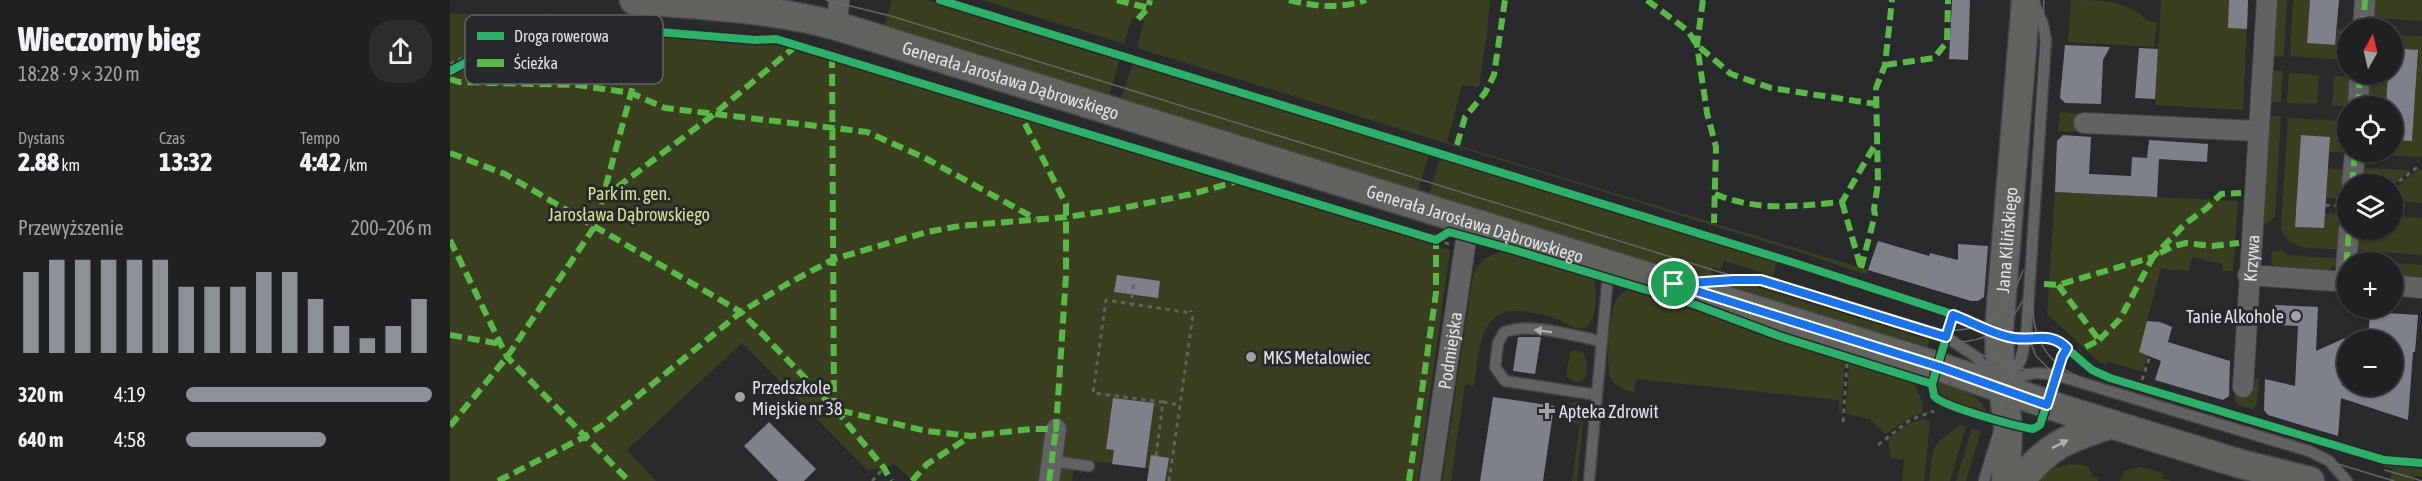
<!DOCTYPE html>
<html lang="pl">
<meta charset="utf-8">
<style>
:root{--surface:#1f2021;--page:#2c2d2e;--text:#f1f3f6;--muted:#a1a3a5;--line:#3c3e3f;--accent:#8c9099}
body{margin:0;font-family:"Asap Condensed",sans-serif;background:var(--page);color:var(--text);height:100vh;display:flex;flex-direction:column;font-size:22px;white-space:nowrap}
*{box-sizing:border-box;margin:0}
p{font-size:20px;color:var(--muted)}
.icon{flex:none;width:33px;height:33px;fill:none;stroke:currentColor;stroke-width:2;stroke-linecap:round;stroke-linejoin:round}
.map{position:relative;flex:1;overflow:hidden}
.details{display:flex;flex-direction:column;background:var(--surface);width:450px}
.details>*{flex:none}
.needle{width:39px;rotate:8deg}
.controls{position:absolute;left:1887px;top:18px;display:grid;gap:12px}
.controls a{display:grid;place-items:center;width:66px;height:66px;border-radius:50%;background:var(--surface);box-shadow:0 2px 4px #0004,0 0 0 2px var(--line);font-size:30px}
.pin{position:absolute;display:grid;place-items:center;width:51px;height:51px;color:#fff;margin:-26px;border:3px solid #fff;border-radius:50%;box-shadow:0 2px 6px #0007}
.round{display:grid;place-items:center;flex:none;width:63px;height:63px;border-radius:24px;background:var(--page)}
.summary{display:flex;align-items:center;justify-content:space-between;height:102px;padding:0 18px}
h1{font-size:33px;font-weight:800;line-height:45px}
.metrics{display:grid;grid-template-columns:repeat(3,1fr);gap:9px;height:102px;padding:6px 18px}
.metrics div{display:grid;align-content:center}
.metrics b{font-size:26px;font-weight:800}
.metrics small{font-size:16px;font-weight:400}
.metrics p{font-size:16px}
.chart{height:168px;padding:12px 18px}
.chart p{display:flex;justify-content:space-between}
.chart svg{width:100%;height:108px;margin-top:6px;stroke:var(--accent);stroke-width:6}
ul{padding:0 18px;list-style:none;font-size:20px}
li{display:grid;grid-template-columns:96px 72px 1fr;align-items:center;height:45px}
li i{height:15px;border-radius:8px;background:var(--accent)}
main{display:flex;flex:1;min-height:0}
.map>svg:first-child{display:block}
.green{fill:#393f1f}
.building{fill:#7e808c}
.lines{fill:none;stroke-linecap:round;stroke-linejoin:round}
.lane-casing{stroke:#444547;stroke-width:13}
.street-casing{stroke:#444547;stroke-width:22}
.secondary-casing{stroke:#444547;stroke-width:31}
.path{stroke:#626263;stroke-width:3;stroke-dasharray:4.5 4.5;stroke-linecap:butt}
.lane{stroke:#626264;stroke-width:10}
.street{stroke:#626264;stroke-width:20}
.secondary{stroke:#62635f;stroke-width:28}
.tram{stroke:#656668;stroke-width:1.5}
.quiet{stroke:#58b947;stroke-width:6;stroke-dasharray:12 6;stroke-linecap:butt}
.cycleway-casing{stroke:#28292d;stroke-width:11}
.cycleway{stroke:#2db169;stroke-width:8}
.oneway{fill:#afafb2}
.oneway2{fill:#afb0b0}
.route-casing{stroke:#fff;stroke-width:12}
.route{stroke:#1a73e8;stroke-width:8}
.poi-dot{fill:#a2a2a5;stroke:#28292d;stroke-width:2}
.labels{text-anchor:middle;dominant-baseline:central;stroke-width:6;stroke-linejoin:round;paint-order:stroke}
.street-label{font-size:18px;fill:#e3e3e6;stroke:#28292d}
.park-label{font-size:18px;fill:#d3e28b;stroke:#28292d}
.poi-label{font-size:18px;fill:#e3e3e6;stroke:#28292d;text-anchor:start}
.key{fill:#28292d;stroke:#606164;stroke-width:1.5}
.key-label{font-size:16px;fill:#e3e3e6}
</style>
<main>
<section class="details">
<div class="summary"><div><h1>Wieczorny bieg</h1><p>18:28 · 9 × 320 m</p></div><a class="round"><svg class="icon" aria-label="share" viewBox="0 0 24 24"><path d="M12 15V3M7 8l5-5 5 5M5 13v7h14v-7"/></svg></a></div>
<div class="metrics">
<div><p>Dystans</p><b>2.88<small> km</small></b></div>
<div><p>Czas</p><b>13:32</b></div>
<div><p>Tempo</p><b>4:42<small> /km</small></b></div>
</div>
<div class="chart"><p><span>Przewyższenie</span>200–206 m</p>
<svg viewBox="0 0 160 44" preserveAspectRatio="none"><path d="M5 44V11M15 44V6M25 44V6M35 44V6M45 44V6M55 44V6M65 44V17M75 44V17M85 44V17M95 44V11M105 44V11M115 44V22M125 44V33M135 44V38M145 44V33M155 44V22"/></svg>
</div>
<ul>
<li><b>320 m</b>4:19<i style="width:100%"></i></li>
<li><b>640 m</b>4:58<i style="width:57%"></i></li>
</ul>
</section>
<div class="map">
<svg width="1972" height="481" viewBox="0 0 1972 481">
<rect width="100%" height="100%" fill="#292a2c"/>
<path class="green" d="M442 0H477L670 59 659 95 433 30Z
M532 0H1040L1037 34 1029 87 1012 85 997 142 1418 270 1417 275 1352 253 687 48 694 21 682 18 674 44Z
M1621 0C1650 0 1677 0 1698 21L1707 22 1704 47 1618 42Z
M1711 0H1798L1793 110 1705 105Z
M1824 0H1837L1834 57 1820 56Z
M1843 0H1860L1857 43 1885 45 1887 29 1897 30V60L1840 56Z
M1922 0H1972V21L1921 18Z
M0 13 199 25 299 38 382 61 1000 250 968 481H715L717 470 626 459 622 481H463L444 464 434 468 417 470 292 343 177 450 206 481H0Z
M1943 35 1972 36V157L1912 154V152H1942L1943 140 1962 141 1968 50 1943 48Z
M683 63 979 154 967 195 671 100Z
M1819 70 1833 71 1831 102H1818Z
M1839 73 1869 75 1867 104 1837 103Z
M1884 76 1903 77 1902 106H1882Z
M1918 77 1938 78 1936 106H1916Z
M1610 112 1627 113 1626 132 1608 131Z
M1818 116H1831L1825 217 1812 227Z
M1838 118 1897 121 1898 153 1879 152V137L1851 135 1846 227 1873 228 1875 213 1894 214 1892 249C1870 248 1836 253 1831 227Z
M990 157 1327 261 1323 276 1274 261 1271 269 1263 267 1261 273 1269 275 1239 277 978 198Z
M1877 168 1899 170 1897 199 1876 198Z
M1911 168 1961 170 1943 185 1910 184Z
M1968 170H1972V203L1943 201V190Z
M1605 192 1788 201 1783 271H1772L1773 264 1742 257 1739 271 1729 269 1728 271 1711 268 1689 352 1698 355 1692 372 1657 361 1656 365 1648 361 1597 314Z
M1943 216 1972 218V255L1907 250 1908 230H1942Z
M1822 251H1833L1838 255 1891 259 1878 271 1831 268 1821 264Z
M1052 252 1061 253 1143 278C1148 291 1147 317 1137 327 1126 332 1116 323 1107 319 1098 315 1088 314 1079 312 1028 302 1030 350 1024 386L1015 384 1001 481H992L1023 276C1028 262 1037 255 1052 252Z
M1942 263 1972 265V277L1943 275Z
M1300 285 1479 340 1477 348 1277 287Z
M1178 289C1251 311 1322 339 1395 361L1391 413H1389V400L1186 379 1184 392C1175 391 1166 387 1161 378 1155 366 1160 315 1165 302 1168 296 1172 292 1178 289Z
M1125 350 1133 352C1141 367 1137 394 1116 376L1120 353Z
M1399 363 1464 383 1473 404 1472 413 1460 418 1436 434 1419 419 1396 414Z
M1803 379H1809L1807 405 1802 409 1788 405 1784 400 1785 393H1802Z
M1485 381C1507 387 1528 391 1538 414L1494 401 1486 395 1484 390Z
M1123 402H1129L1133 406 1134 413 1127 481H1122L1130 424 1117 422 1119 407Z
M1474 419 1480 422 1474 481H1452L1454 460 1441 458 1438 439 1460 423Z
M1511 425 1516 426 1500 481H1479C1483 446 1481 445 1511 425Z
M1522 428 1531 431 1516 481H1506Z
M1620 464C1631 464 1641 464 1643 477H1648V481H1588L1603 468Z
M1933 464 1972 466V477L1965 476 1964 481H1939L1943 469 1933 466Z
M1690 467 1713 473 1712 478 1722 481H1670L1675 471Z"/>
<path class="building" d="M1502 0H1520L1518 60 1499 59Z
M1779 0H1798L1797 29 1778 28Z
M1860 0H1889L1885 45 1857 43Z
M1615 45 1660 47 1653 60 1651 104 1615 103 1610 98Z
M1689 48 1708 49 1705 99 1685 98Z
M1942 48 1968 50 1962 141 1942 140V106H1936L1938 74H1942Z
M1613 135 1641 137 1639 174 1681 176 1682 157 1697 158 1699 140 1758 144 1757 162 1709 159 1707 197 1605 192 1607 141Z
M1851 135 1880 137 1874 228 1845 227Z
M1428 241 1479 256 1480 253 1508 260V244L1538 246 1534 297 1528 301H1521L1418 270Z
M667 275 710 281 708 298 664 292Z
M1825 305 1868 307 1866 351 1895 338 1892 386H1942V340H1918L1920 312 1968 315 1965 352H1963L1958 420 1891 398 1888 436 1818 415 1814 410 1815 379 1845 386 1848 326 1823 325Z
M1697 321 1710 322 1722 327 1718 342 1780 361 1779 396 1773 400 1705 380 1711 361 1689 352Z
M1068 337H1091L1085 374 1063 371Z
M1043 397 1104 406 1093 481H1030Z
M663 398 704 403 695 468 662 464 664 450 656 449Z
M319 422 366 469 354 481H328L294 446Z
M701 455 719 458 715 481H697Z"/>
<g class="lines">
<g class="lane-casing">
<path id="lane" d="M1248 282 1311 280 1496 337 1525 356 1544 378
M1559 380 1571 360 1576 338 1596 40 1593 24 1584 3
M1560 383C1575 371 1591 372 1609 376L1859 451 1879 461 1897 481
M1147 395 1055 381 1045 367 1048 343 1054 332C1083 322 1122 336 1151 341
M602 461 639 466
M1139 481 1159 264
M1534 481 1547 438"/>
</g>
<g class="street-casing">
<g id="street">
<path d="M387 26 389 0"/>
<path d="M1913 28 1915 0"/>
<path d="M1908 106 1910 74"/>
<path d="M1634 123 1808 131"/>
<path d="M1902 184 1905 152"/>
<path d="M1798 275 1898 282"/>
<path d="M1895 282 1899 230"/>
<path d="M1942 285 1972 288"/>
<path id="s1" d="M1793 387 1817 0"/>
<path d="M599 481 606 429"/>
<path id="s2" d="M980 481 1019 220"/>
</g>
</g>
<g class="secondary-casing">
<g id="secondary">
<path id="s3" d="M184 0C252 5 321 8 387 26L1484 365 1612 409 1791 464 1860 481"/>
<path id="s4" d="M1556 481 1558 427 1550 361 1549 330 1576 0"/>
<path d="M1570 481C1599 444 1619 438 1662 424"/>
</g>
</g>
<path class="path" d="M0 64 96 14
M1942 187 1970 165
M1875 205 1898 207
M986 240 999 244
M683 306 681 304 684 282
M1692 380 1700 356
M713 402 729 405
M1393 422 1397 363
M1428 445 1460 420 1484 411
M706 456 713 402 643 393 656 300 741 313V310
M422 481 434 468
M719 481 743 315 741 313"/>
<use href="#lane" class="lane"/>
<use href="#street" class="street"/>
<use href="#secondary" class="secondary"/>
<path class="tram" d="M376 0 441 16 1480 337 1564 366 1944 481
M1583 307C1583 342 1601 367 1634 379
M1483 328C1530 338 1558 313 1573 270
M1575 329 1586 356 1605 375
M1506 342C1536 342 1560 327 1573 300
M1935 470 1972 481
M1530 481 1568 352 1573 329 1594 0"/>
<path class="quiet" d="M667 0 698 8
M839 0C867 7 889 9 916 0
M1197 0 1238 31 1247 45 1281 74 1321 88 1426 104
M1253 0 1247 45 1257 113 1266 147 1264 223
M688 19 698 8 700 0
M1913 28 1915 0
M382 56 384 409 476 431 521 436 581 429H606L616 275V204L570 114
M1435 65 1484 58 1497 42 1498 0
M0 79 9 82 127 85 181 93 215 108 417 132 475 158 586 219
M1908 106 1910 74
M1007 145 1015 117 1035 93 1044 75 1055 0
M0 153 55 174 291 312 386 410 434 468 441 481
M1902 184 1905 152
M1265 194C1308 212 1347 206 1392 202L1426 143
M153 198 263 115 347 45
M1392 202 1411 268
M0 240 57 357 179 481
M1411 268 1425 215 1424 209 1428 183 1426 88 1435 65 1442 0
M1895 282 1899 230
M1594 284 1608 285 1703 257 1736 223 1757 208 1771 194 1791 193
M1608 285 1649 340 1630 350
M0 335 51 344
M1649 340 1670 319 1703 257 1721 247 1736 243 1762 246 1789 243
M0 426 57 357 145 226 199 27
M48 481 134 437 151 426 291 312 337 284 384 259 477 232 510 226 617 217 663 210 742 194 788 181
M462 481 477 464 521 436
M599 481 606 429
M959 481 986 293V240L983 239"/>
<g class="cycleway-casing">
<path id="cycleway" d="M490 0 1348 264 1493 311 1562 338 1606 339 1642 370 1660 378 1934 460 1972 463
M0 71 84 27 99 23 306 40 326 39 986 240 999 232 1064 250 1246 305 1329 336 1482 384
M1503 315 1482 384 1484 396C1493 407 1566 426 1583 429L1590 425 1612 357 1617 348"/>
</g>
<use href="#cycleway" class="cycleway"/>
</g>
<defs><path id="oneway-solid" d="M-6-.8H1V-3.2L6.5 0L1 3.2V.8H-6Z" transform="scale(1.5)"/></defs>
<use class="oneway" href="#oneway-solid" transform="translate(1093 331) rotate(-173)"/>
<use class="oneway2" href="#oneway-solid" transform="translate(1610 444) rotate(-27)"/>
<g class="lines">
<g class="route-casing">
<path id="route" d="M1284 280H1311L1496 337 1503 315C1522 322 1544 335 1564 338 1585 341 1600 331 1617 348L1612 357 1597 405 1490 367 1224 284Z"/>
</g>
<use href="#route" class="route"/>
</g>
<g class="poi-dot">
<circle cx="1846" cy="316" r="6"/>
<circle cx="801" cy="357" r="6"/>
<circle cx="290" cy="397" r="6"/>
<path d="M1094 402h6v6h6v6h-6v6h-6v-6h-6v-6h6z"/>
</g>
<g class="labels">
<g class="street-label">
<text stroke="none"><textPath href="#s3" startOffset="387">Generała Jarosława Dąbrowskiego</textPath></text>
<text stroke="none"><textPath href="#s3" startOffset="873">Generała Jarosława Dąbrowskiego</textPath></text>
<text stroke="none"><textPath href="#s4" startOffset="242">Jana Kilińskiego</textPath></text>
<text stroke="none"><textPath href="#s1" startOffset="129">Krzywa</textPath></text>
<text stroke="none"><textPath href="#s2" startOffset="132">Podmiejska</textPath></text>
</g>
<g class="park-label">
<text x="179" y="193">Park im. gen.<tspan x="179" dy="21">Jarosława Dąbrowskiego</tspan></text>
</g>
<g class="poi-label">
<text x="1834" y="316" text-anchor="end">Tanie Alkohole</text>
<text x="813" y="357">MKS Metalowiec</text>
<text x="302" y="387">Przedszkole<tspan x="302" dy="21">Miejskie nr 38</tspan></text>
<text x="1109" y="411">Apteka Zdrowit</text>
</g>
</g>
<rect x="15" y="15" width="198" height="69" rx="9" class="key"/>
<rect x="27" y="32" width="27" height="8" fill="#2db169"/>
<rect x="27" y="59" width="27" height="8" fill="#58b947"/>
<g class="key-label">
<text x="64" y="42">Droga rowerowa</text>
<text x="64" y="69">Ścieżka</text>
</g>
</svg>
<div class="controls">
<a><svg class="needle" viewBox="-14 -14 28 28"><path d="M0-13l5 13h-10z" fill="#e53935"/><path d="M0 13l5-13h-10z" fill="#a1a3a5"/></svg></a>
<a><svg class="icon" aria-label="locate" viewBox="0 0 24 24"><circle cx="12" cy="12" r="6"/><path d="M12 2v4M12 18v4M2 12h4M18 12h4"/></svg></a>
<a><svg class="icon" aria-label="layers" viewBox="0 0 24 24"><path d="M12 4l9 5-9 5-9-5zM3 14l9 5 9-5"/></svg></a>
<a>+</a>
<a>−</a>
</div>
<div class="pin" style="left:1224px;top:284px;background:#1e9e55"><svg class="icon" aria-label="arrive" viewBox="0 0 24 24"><path d="M6 21V4h12l-3 4 3 4H6"/></svg></div>
</div>
</main>
